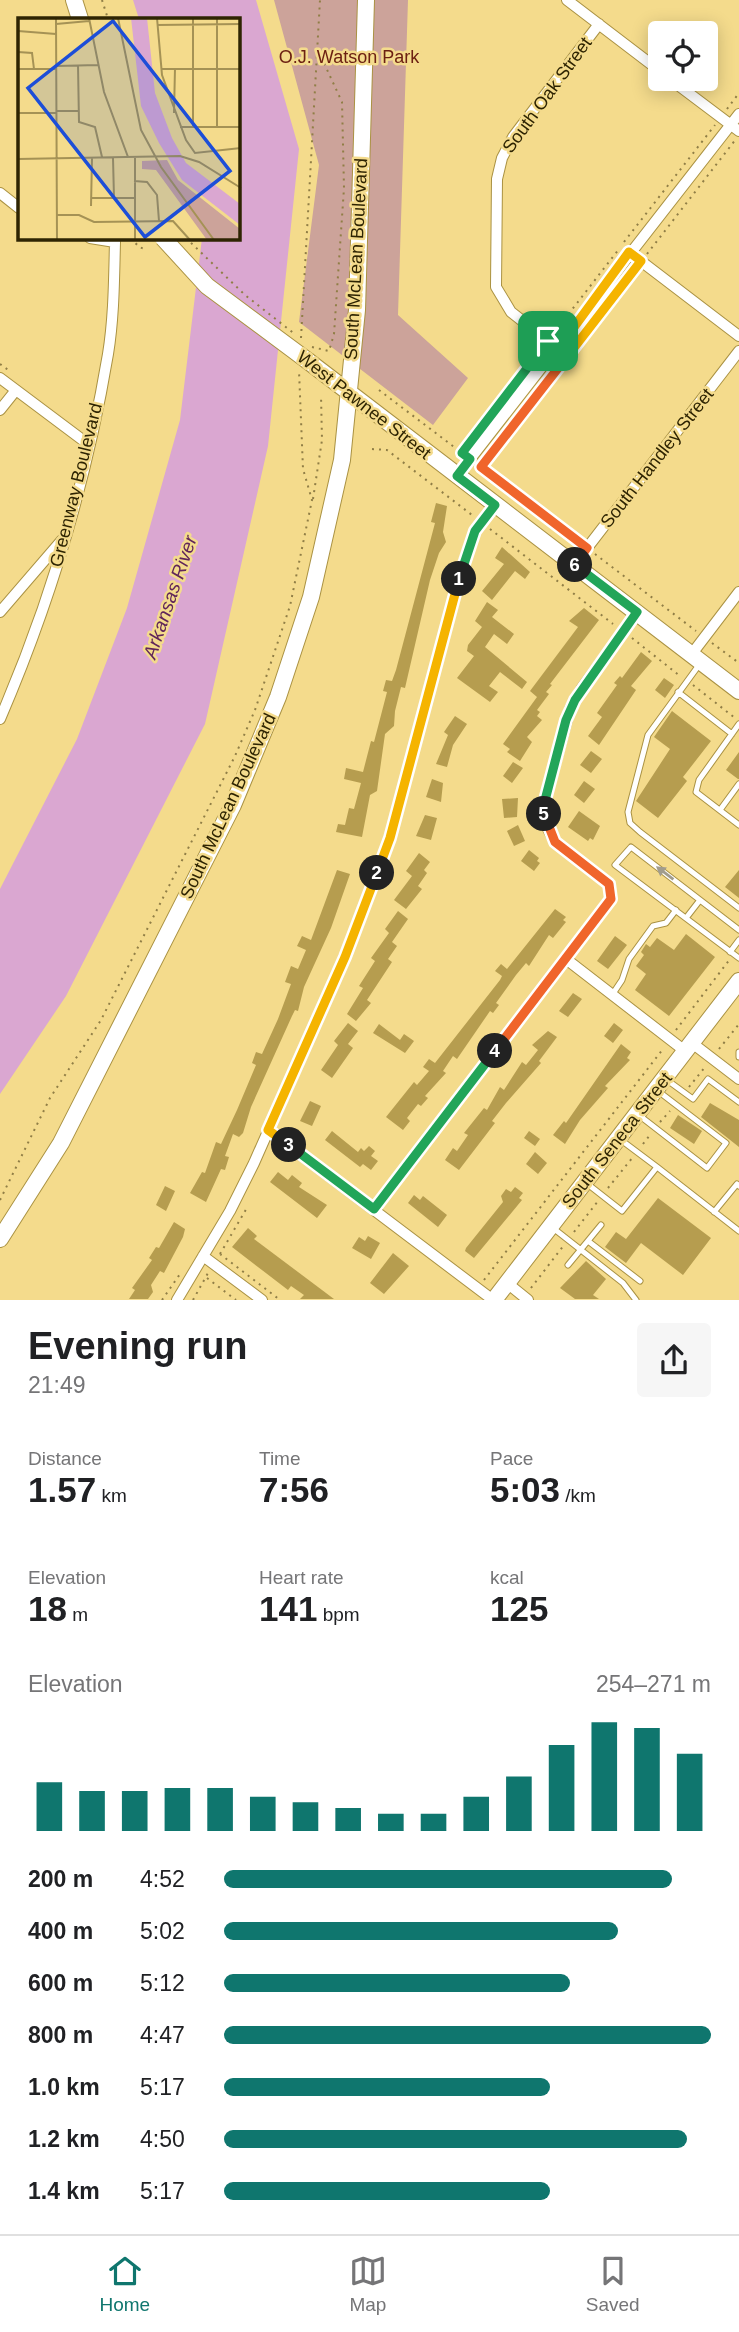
<!DOCTYPE html>
<meta charset="utf-8">
<style>
:root{--surface:#fff;--page:#f6f6f6;--text:#202124;--muted:#757577;--line:#e0e0e0;--accent:#0f766e}
body{margin:0;font-family:Arial,sans-serif;background:var(--page);color:var(--text);height:100vh;display:flex;flex-direction:column;font-size:26px;white-space:nowrap}
*{box-sizing:border-box;margin:0}
p{font-size:23px;color:var(--muted)}
.icon{flex:none;width:38px;height:38px;fill:none;stroke:currentColor;stroke-width:2;stroke-linecap:round;stroke-linejoin:round}
.map{position:relative;height:1300px;overflow:hidden}
.drawer{display:flex;flex-direction:column;background:var(--surface);flex:1}
.drawer>*{flex:none}
.controls{position:absolute;left:648px;top:21px;display:grid;gap:14px}
.controls a{display:grid;place-items:center;width:70px;height:70px;border-radius:7px;background:var(--surface);box-shadow:0 4px 18px #0003;font-size:35px}
.pin{position:absolute;display:grid;place-items:center;width:60px;height:60px;color:#fff;margin:-30px;border-radius:14px;box-shadow:0 4px 10px #0006}
.km{position:absolute;width:35px;height:35px;margin:-18px;border-radius:50%;background:#222;color:#fff;font-size:19px;line-height:35px;text-align:center}
.round{display:grid;place-items:center;flex:none;width:74px;height:74px;border-radius:7px;background:var(--page)}
.head{display:flex;align-items:center;justify-content:space-between;height:119px;padding:0 28px}
h1{font-size:38px;font-weight:700;line-height:52px}
.figures{display:grid;grid-template-columns:repeat(3,1fr);gap:10px;height:119px;padding:7px 28px}
.figures div{display:grid;align-content:center}
.figures b{font-size:35px;font-weight:700}
.figures small{font-size:19px;font-weight:400}
.figures p{font-size:19px}
.chart{height:196px;padding:14px 28px}
.chart p{display:flex;justify-content:space-between}
.chart svg{width:100%;height:126px;margin-top:7px;stroke:var(--accent);stroke-width:6}
ul{padding:0 28px;list-style:none;font-size:23px}
li{display:grid;grid-template-columns:112px 84px 1fr;align-items:center;height:52px}
li i{height:18px;border-radius:9px;background:var(--accent)}
.dock{display:flex;justify-content:space-around;align-items:center;height:98px;border-top:2px solid var(--line);background:var(--surface);font-size:19px;color:var(--muted)}
.dock a{display:grid;justify-items:center;gap:4px}
.dock .selected{color:var(--accent)}
.map>svg:first-child{display:block}
.green{fill:#cca39a}
.water{fill:#daa7d1}
.building{fill:#b69d4f}
.lines{fill:none;stroke-linecap:round;stroke-linejoin:round}
.lane-casing{stroke:#aa9243;stroke-width:7}
.street-casing{stroke:#aa9243;stroke-width:12}
.secondary-casing{stroke:#aa9243;stroke-width:18}
.path{stroke:#907e46;stroke-width:2;stroke-dasharray:2 5;stroke-linecap:butt}
.lane{stroke:#fff;stroke-width:5}
.street{stroke:#fff;stroke-width:10}
.secondary{stroke:#fff;stroke-width:16}
.secondary-bridge-casing{stroke:#aa9243;stroke-width:18;stroke-linecap:butt}
.path-bridge{stroke:#907e46;stroke-width:2;stroke-dasharray:2 5;stroke-linecap:butt}
.secondary-bridge{stroke:#fff;stroke-width:16}
.oneway{fill:#a19c8d}
.split-1-casing{stroke:#fff;stroke-width:14}
.split-2-casing{stroke:#fff;stroke-width:14}
.split-3-casing{stroke:#fff;stroke-width:14}
.split-4-casing{stroke:#fff;stroke-width:14}
.split-5-casing{stroke:#fff;stroke-width:14}
.split-6-casing{stroke:#fff;stroke-width:14}
.split-7-casing{stroke:#fff;stroke-width:14}
.split-8-casing{stroke:#fff;stroke-width:14}
.split-1{stroke:#22a559;stroke-width:9}
.split-2{stroke:#f5b400;stroke-width:9}
.split-3{stroke:#f5b400;stroke-width:9}
.split-4{stroke:#22a559;stroke-width:9}
.split-5{stroke:#f0652b;stroke-width:9}
.split-6{stroke:#22a559;stroke-width:9}
.split-7{stroke:#f0652b;stroke-width:9}
.split-8{stroke:#f5b400;stroke-width:9}
.labels{text-anchor:middle;dominant-baseline:central;stroke-width:5;stroke-linejoin:round;paint-order:stroke}
.park-label{font-size:18px;fill:#6c2012;stroke:#f4db8c}
.street-label{font-size:18px;fill:#2e2402;stroke:#f4db8c}
.water-label{font-size:19px;font-style:italic;fill:#61265a;stroke:#f4db8c}
.inset-road{fill:none;stroke:#a59255;stroke-width:2}
.view{fill:#1d4ed8;fill-opacity:0.15;stroke:#1d4ed8;stroke-width:3.5}
.inset-edge{fill:none;stroke:#2e2402;stroke-width:3.5}
</style>
<div class="map">
<svg width="739" height="1300" viewBox="0 0 739 1300">
<rect width="100%" height="100%" fill="#f4db8c"/>
<path class="green" d="M274 0H408L398 315 468 378 433 425 299 322 319 165Z"/>
<path class="water" d="M133 0H256L299 149 268 446 205 724 66 996 0 1094V889L77 739 127 608 180 420 202 238H238V19H139Z"/>
<path class="building" d="M436 503 447 506 443 532 446 542 439 553 430 580 405 688 401 687 395 711 394 726 385 734 377 791 370 795 362 837 336 832 338 824 345 825 349 808 354 809 361 783 344 779 346 768 363 772 371 741 374 742 387 692 383 691 386 680 392 681 396 670 435 523 431 522Z
M502 547 530 572 525 579 515 571 492 600 482 591 504 564 495 558Z
M487 602 498 610 492 617 514 634 507 644 494 634 485 647 527 682 522 689 500 672 489 686 498 692 490 702 457 678 474 656 467 651 468 645 482 627 475 621Z
M584 608 599 620 550 684 552 685 546 692 549 694 537 710 540 712 537 716 542 720 527 737 532 742 520 761 507 752 510 749 503 744 537 697 530 691 578 627 569 621Z
M641 652 652 661 631 686 636 690 599 745 588 736 602 717 597 713 617 685 614 683 620 676 622 678Z
M664 678 674 685 665 698 655 690Z
M672 711 711 741 683 777 687 781 658 818 636 801 670 749 654 737Z
M455 716 467 724 453 745 447 767 436 764 448 735 444 732Z
M591 751 602 759 591 773 580 765Z
M739 752V779H738L726 770Z
M513 762 523 768 512 783 503 776Z
M432 779 443 783 441 802 426 797Z
M584 781 595 789 584 803 574 795Z
M518 798 517 817 504 818 502 799Z
M579 811 600 826 593 840 590 838 588 841 568 827Z
M425 815 437 818 431 840 416 836Z
M518 825 525 841 514 846 507 831Z
M529 850 539 858 537 861 540 863 534 871 521 861Z
M419 853 430 862 424 870 427 873 418 886 422 889 406 909 394 900 412 876 406 871Z
M337 870 350 874 331 928 304 987 298 1011 295 1010 292 1016 251 1107 243 1133 239 1137 233 1134 225 1156 229 1157 225 1170 221 1169 206 1202 190 1193 202 1172 205 1173 216 1142 221 1144 237 1110 256 1065 252 1063 256 1052 262 1054 278 1019 291 984 285 982 291 966 298 969 306 950 297 946 302 936 311 940Z
M739 870V898L725 887Z
M555 909 566 917 563 920 566 922 553 938 549 935 529 966 526 963 516 975 496 1003 499 1005 493 1013 490 1011 457 1059 453 1056 443 1071 446 1073 425 1096 428 1098 421 1106 418 1104 407 1118 410 1121 403 1130 386 1117 414 1082 417 1085 429 1071 423 1067 429 1059 435 1063 500 980 502 976 495 971 501 964 507 969Z
M398 911 408 919 392 942 397 946 388 959 392 962 367 1000 371 1003 356 1021 347 1014 363 988 359 986 375 961 371 958 389 933 385 929Z
M686 934 715 957 669 1016 635 990 646 974 636 966 644 955 641 952 646 944 650 947 657 938 674 950Z
M615 936 627 945 608 969 597 961Z
M573 993 582 999 568 1017 559 1011Z
M348 1023 358 1031 348 1044 353 1048 332 1078 321 1070 338 1045 334 1041Z
M614 1023 623 1030 613 1043 604 1036Z
M379 1024 400 1040 404 1034 414 1041 405 1053 373 1033Z
M548 1031 557 1037 539 1061 541 1063 506 1103 492 1121 495 1123 459 1170 445 1160 453 1148 457 1151 468 1135 464 1133 484 1108 487 1110 500 1087 504 1090 522 1062 526 1065 538 1050 532 1045Z
M621 1044 631 1052 627 1058 630 1060 605 1086 608 1088 580 1120 565 1144 553 1135 564 1121 566 1123Z
M310 1101 321 1106 312 1126 300 1121Z
M710 1103 739 1120V1147L701 1117Z
M678 1115 702 1131 694 1144 670 1128Z
M332 1131 358 1152 361 1148 364 1151 369 1146 375 1151 371 1156 378 1161 371 1170 363 1164 360 1167 325 1140Z
M529 1131 540 1139 535 1146 524 1138Z
M535 1152 547 1163 538 1174 526 1164Z
M278 1172 288 1180 292 1175 302 1183 299 1187 327 1205 317 1218 270 1182Z
M165 1186 175 1191 166 1211 156 1205Z
M515 1187 523 1193 519 1198 522 1200 474 1258 465 1251 466 1248 503 1202 501 1196 506 1189 511 1192Z
M414 1195 420 1200 423 1196 447 1215 438 1227 408 1203Z
M658 1198 711 1238 683 1275 641 1243 626 1263 605 1247 616 1232 626 1239Z
M174 1222 185 1229 183 1237 164 1273 160 1271 151 1285 153 1292 148 1299H129L135 1290 132 1288 152 1260 149 1258 156 1247 159 1248Z
M248 1228 257 1236 254 1239 334 1299H300L304 1295 291 1286 288 1290 232 1247Z
M368 1236 380 1243 371 1259 352 1248 359 1237 365 1241Z
M393 1253 409 1266 384 1294 370 1283Z
M586 1261 606 1279 593 1295 599 1299H575L560 1288Z"/>
<g class="lines">
<g class="lane-casing">
<path id="lane" d="M699 665 648 735 628 812 630 823 640 832 739 908
M678 692 732 734
M739 724 699 780 696 792 739 825
M720 810 739 784
M686 918 700 900
M739 930 631 847 615 865 739 958
M730 952 739 940
M612 995 622 980 629 959 653 926 666 923 676 910
M739 1052V1057
M667 1080 693 1099 708 1079 739 1102
M640 1116 707 1168 726 1143 658 1091
M657 1167 739 1231
M585 1182 622 1211 657 1167 621 1140
M714 1212 737 1184 739 1186
M553 1228 623 1283 636 1300
M588 1241 640 1281
M568 1265 601 1225"/>
</g>
<g class="street-casing">
<path id="street" d="M567 0 660 71
M670 79 739 131
M0 193 19 208
M629 252 739 336
M558 349 511 312 496 287 497 179 502 158 513 137 599 24
M0 378 88 444
M0 410 16 390
M457 476 739 114
M574 565 739 351
M0 612 62 540
M691 655 739 592
M0 719C50 603 87 479 108 354 114 317 114 279 115 242L90 238
M566 959 685 1051
M692 1043 739 1079
M268 1130 493 1300
M374 1209 611 899 609 884 555 842 547 827 544 804 570 709 582 688 637 613
M203 1256 262 1300
M507 1283 528 1300
M177 1300 230 1211 254 1163 345 957 390 838 464 562 475 531 495 505"/>
</g>
<g class="secondary-casing">
<path id="secondary" d="M74 0 80 19
M308 361 739 691
M0 1239 61 1143 233 805 278 697 311 597 342 460 357 310 366 0
M494 1300 739 981"/>
</g>
<path class="path" d="M102 0 108 19
M727 109 739 93
M131 238 139 247 147 250
M624 242 715 125
M647 254 736 139
M560 325 619 249
M301 338 320 0
M312 347 329 351 334 334 344 188 342 102 317 48
M0 364 11 372
M379 390 462 453
M372 449 387 450 472 515
M478 465 579 542
M481 466 635 269
M313 499 322 440 321 395
M490 529 613 624
M595 554 696 631
M632 638 680 676
M712 643 739 663
M693 685 735 718
M676 1030 730 959
M719 1049 739 1024
M689 1087 705 1067
M660 1122 670 1111
M643 1144 650 1135
M608 1188 633 1157
M0 1200 50 1098 101 1020 235 756 255 710 290 606 312 500 303 469 299 371
M574 1232 598 1201
M220 1254 248 1206
M220 1254 280 1300
M207 1278 236 1300
M484 1280 663 1049
M531 1288 564 1245
M162 1300 180 1274
M193 1300 208 1273"/>
<use href="#lane" class="lane"/>
<use href="#street" class="street"/>
<use href="#secondary" class="secondary"/>
<g class="secondary-bridge-casing">
<path id="secondary-bridge" d="M163 238 207 286 308 361"/>
</g>
<path class="path-bridge" d="M186 238 245 295 296 335"/>
<use href="#secondary-bridge" class="secondary-bridge"/>
</g>
<defs><path id="oneway-solid" d="M-6-.8H1V-3.2L6.5 0L1 3.2V.8H-6Z" transform="scale(1.75)"/></defs>
<use class="oneway" href="#oneway-solid" transform="translate(665 873) rotate(-143)"/>
<g class="lines">
<g class="split-1-casing">
<path id="split-1" d="M459 579 475 531 495 505 457 476 470 459 462 453 548 341"/>
</g>
<g class="split-2-casing">
<path id="split-2" d="M377 873 390 838 459 579"/>
</g>
<g class="split-3-casing">
<path id="split-3" d="M289 1145 268 1130 345 957 377 873"/>
</g>
<g class="split-4-casing">
<path id="split-4" d="M289 1145 374 1209 495 1051"/>
</g>
<g class="split-5-casing">
<path id="split-5" d="M495 1051 611 899 609 884 555 842 544 814"/>
</g>
<g class="split-6-casing">
<path id="split-6" d="M544 814V804L566 720 575 700 637 612 575 565"/>
</g>
<g class="split-7-casing">
<path id="split-7" d="M573 349 481 467 587 548 575 565"/>
</g>
<g class="split-8-casing">
<path id="split-8" d="M548 341 558 349 629 252 641 261 573 349"/>
</g>
<use href="#split-1" class="split-1"/>
<use href="#split-2" class="split-2"/>
<use href="#split-3" class="split-3"/>
<use href="#split-4" class="split-4"/>
<use href="#split-5" class="split-5"/>
<use href="#split-6" class="split-6"/>
<use href="#split-7" class="split-7"/>
<use href="#split-8" class="split-8"/>
</g>
<g class="labels">
<g class="park-label">
<text x="349" y="57">O.J. Watson Park</text>
</g>
<g class="street-label">
<text transform="translate(547 95) rotate(-54)">South Oak Street</text>
<text transform="translate(356 259) rotate(-87)">South McLean Boulevard</text>
<text transform="translate(364 405) rotate(38)">West Pawnee Street</text>
<text transform="translate(657 458) rotate(-52)">South Handley Street</text>
<text transform="translate(76 485) rotate(-76)">Greenway Boulevard</text>
<text transform="translate(228 806) rotate(-65)">South McLean Boulevard</text>
<text transform="translate(617 1140) rotate(-52)">South Seneca Street</text>
</g>
<g class="water-label">
<text transform="translate(170 597) rotate(-71)">Arkansas River</text>
</g>
</g>
<g transform="translate(18 18)">
<rect width="222" height="222" fill="#f4db8c"/>
<path d="M149 142 160 162 222 211V222H189L138 152 124 151V143Z" fill="#cca39a"/>
<path d="M113 0H129L137 75 154 120 168 145 222 186V207L164 162 141 125 123 88Z" fill="#daa7d1"/>
<path class="inset-road" d="M38 0 39 222M71 0 86 74 110 139M100 0 123 112 143 149 196 222M139 0 144 57 168 122 177 135 223 130M175 0V109M38 6 71 3M139 7 223 6M0 13 38 16M0 34 14 35 16 51M60 47 61 104 77 109 84 139M39 48 80 47M0 51H39M143 51H223M39 93H61M0 95H39M156 95 157 50M162 109H223M199 109V0M117 139V222M95 140 96 180M0 141 162 138 181 144 223 170M116 163 129 164 139 177 141 203M74 180H117M73 188 74 140M39 197H61L76 204 155 203 172 222"/>
<path class="view" d="M95 3 212 153 127 219 10 70Z"/>
<rect width="222" height="222" class="inset-edge"/>
</g>
</svg>
<div class="controls">
<a><svg class="icon" aria-label="locate" viewBox="0 0 24 24"><circle cx="12" cy="12" r="6"/><path d="M12 2v4M12 18v4M2 12h4M18 12h4"/></svg></a>
</div>
<div class="pin" style="left:548px;top:341px;background:#1e9e55"><svg class="icon" aria-label="arrive" viewBox="0 0 24 24"><path d="M6 21V4h12l-3 4 3 4H6"/></svg></div>
<b class="km" style="left:459px;top:579px">1</b>
<b class="km" style="left:377px;top:873px">2</b>
<b class="km" style="left:289px;top:1145px">3</b>
<b class="km" style="left:495px;top:1051px">4</b>
<b class="km" style="left:544px;top:814px">5</b>
<b class="km" style="left:575px;top:565px">6</b>
</div>
<section class="drawer">
<div class="head"><div><h1>Evening run</h1><p>21:49</p></div><a class="round"><svg class="icon" aria-label="share" viewBox="0 0 24 24"><path d="M12 15V3M7 8l5-5 5 5M5 13v7h14v-7"/></svg></a></div>
<div class="figures">
<div><p>Distance</p><b>1.57<small> km</small></b></div>
<div><p>Time</p><b>7:56</b></div>
<div><p>Pace</p><b>5:03<small> /km</small></b></div>
</div>
<div class="figures">
<div><p>Elevation</p><b>18<small> m</small></b></div>
<div><p>Heart rate</p><b>141<small> bpm</small></b></div>
<div><p>kcal</p><b>125</b></div>
</div>
<div class="chart"><p><span>Elevation</span>254–271 m</p>
<svg viewBox="0 0 160 44" preserveAspectRatio="none"><path d="M5 44V27M15 44V30M25 44V30M35 44V29M45 44V29M55 44V32M65 44V34M75 44V36M85 44V38M95 44V38M105 44V32M115 44V25M125 44V14M135 44V6M145 44V8M155 44V17"/></svg>
</div>
<ul>
<li><b>200 m</b>4:52<i style="width:92%"></i></li>
<li><b>400 m</b>5:02<i style="width:81%"></i></li>
<li><b>600 m</b>5:12<i style="width:71%"></i></li>
<li><b>800 m</b>4:47<i style="width:100%"></i></li>
<li><b>1.0 km</b>5:17<i style="width:67%"></i></li>
<li><b>1.2 km</b>4:50<i style="width:95%"></i></li>
<li><b>1.4 km</b>5:17<i style="width:67%"></i></li>
</ul>
</section>
<nav class="dock">
<a class="selected"><svg class="icon" aria-label="home" viewBox="0 0 24 24"><path d="M3 11l9-7 9 7M6 9v11h12V9"/></svg>Home</a>
<a><svg class="icon" aria-label="map" viewBox="0 0 24 24"><path d="M3 6l6-2 6 2 6-2v14l-6 2-6-2-6 2zM9 4v14M15 6v14"/></svg>Map</a>
<a><svg class="icon" aria-label="saved" viewBox="0 0 24 24"><path d="M7 4h10v16l-5-4-5 4z"/></svg>Saved</a>
</nav>
